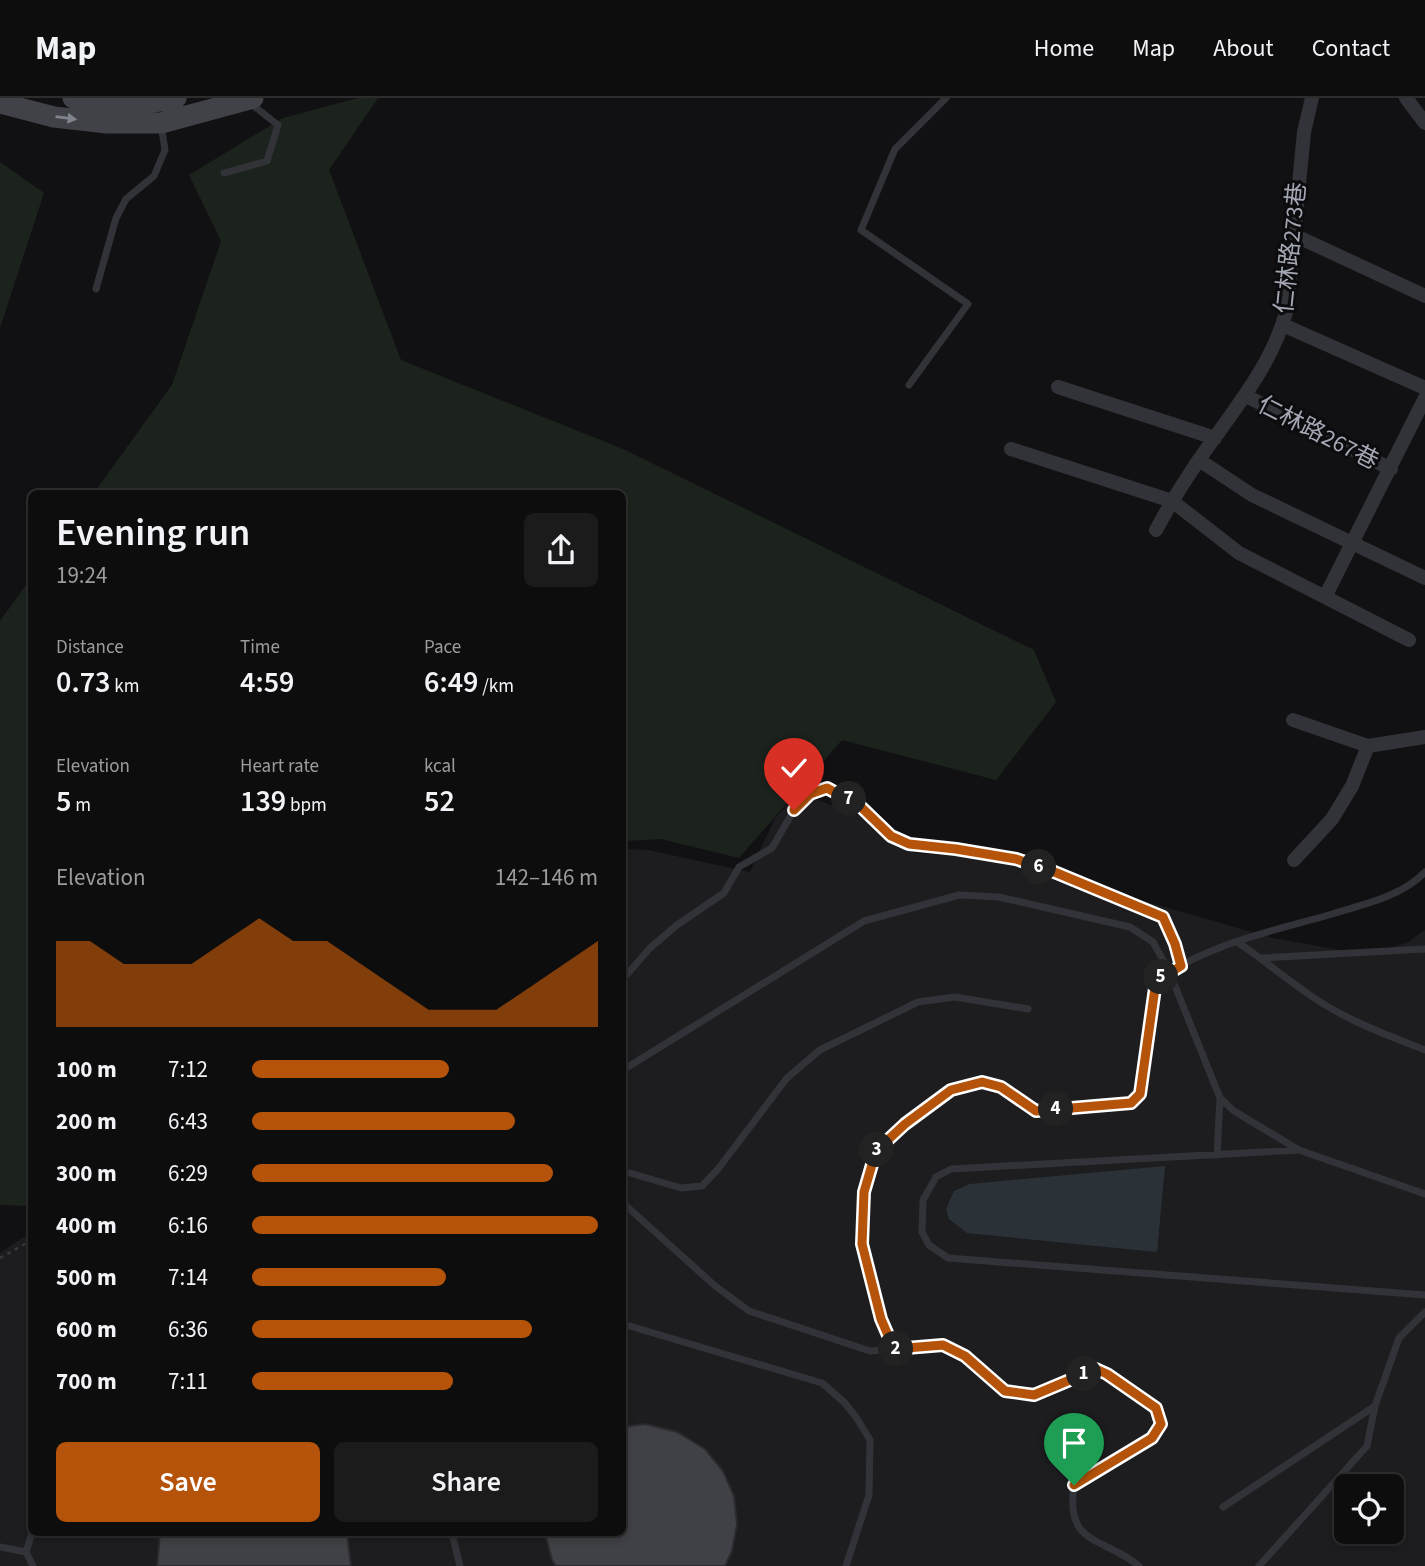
<!DOCTYPE html>
<meta charset="utf-8">
<style>
:root{--surface:#0d0d0e;--page:#1b1b1c;--text:#f1f3f6;--muted:#9a9c9e;--line:#2d2d2e;--accent:#b45309}
body{margin:0;font-family:"Source Sans 3","Noto Sans TC",sans-serif;background:var(--page);color:var(--text);height:100vh;display:flex;flex-direction:column;font-size:26px;white-space:nowrap}
*{box-sizing:border-box;margin:0}
p{font-size:23px;color:var(--muted)}
.icon{flex:none;width:38px;height:38px;fill:none;stroke:currentColor;stroke-width:2;stroke-linecap:round;stroke-linejoin:round}
.map{position:relative;flex:1;overflow:hidden}
.panel{position:absolute;left:28px;top:392px;width:598px;height:1046px;display:flex;flex-direction:column;background:var(--surface);border-radius:10px;box-shadow:0 4px 10px #0003,0 0 0 2px var(--line)}
.panel>*{flex:none}
.fabs{position:absolute;left:1334px;top:1376px;display:grid;gap:14px}
.fabs a{display:grid;place-items:center;width:70px;height:70px;border-radius:10px;background:var(--surface);box-shadow:0 4px 10px #0003,0 0 0 2px var(--line);font-size:35px}
.pin{position:absolute;display:grid;place-items:center;width:60px;height:60px;color:#fff;margin:-72px -30px;border-radius:50% 50% 50% 0;rotate:-45deg;box-shadow:0 0 7px #0007}
.pin .icon{rotate:45deg}
.km{position:absolute;width:35px;height:35px;margin:-18px;border-radius:50%;background:#222;color:#fff;font-size:19px;line-height:35px;text-align:center}
.round{display:grid;place-items:center;flex:none;width:74px;height:74px;border-radius:10px;background:var(--page)}
.headline{display:flex;align-items:center;justify-content:space-between;height:119px;padding:0 28px}
h1{font-size:38px;font-weight:600;line-height:52px}
.stats{display:grid;grid-template-columns:repeat(3,1fr);gap:10px;height:119px;padding:7px 28px}
.stats div{display:grid;align-content:center}
.stats b{font-size:30px;font-weight:600}
.stats small{font-size:19px;font-weight:400}
.stats p{font-size:19px}
.chart{height:196px;padding:14px 28px}
.chart p{display:flex;justify-content:space-between}
.chart svg{width:100%;height:126px;margin-top:7px;fill:var(--accent);opacity:.7}
.action{display:flex;gap:14px;margin-top:auto;padding:14px 28px}
.action a{flex:1;height:80px;border-radius:10px;background:var(--accent);color:#fff;font-size:28px;font-weight:600;line-height:80px;text-align:center}
.action a+a{background:var(--page);color:var(--text)}
ul{padding:0 28px;list-style:none;font-size:23px}
li{display:grid;grid-template-columns:112px 84px 1fr;align-items:center;height:52px}
li i{height:18px;border-radius:9px;background:var(--accent)}
header{display:flex;align-items:center;gap:42px;box-sizing:border-box;height:98px;padding:0 35px;background:var(--surface);border-bottom:2px solid var(--line)}
header strong{font-size:33px}
nav{display:flex;gap:38px;margin-inline-start:auto;font-size:24px}
.map>svg:first-child{display:block}
.built{fill:#1d1d20;fill-rule:evenodd}
.green{fill:#1c231d}
.water{fill:#2a3238}
.building{fill:#404146;stroke:#2b2b2f;stroke-width:2}
.lines{fill:none;stroke-linecap:round;stroke-linejoin:round}
.path{stroke:#383a3f;stroke-width:2.5;stroke-dasharray:3.5 5;stroke-linecap:butt}
.lane{stroke:#323338;stroke-width:7}
.street{stroke:#323338;stroke-width:14}
.secondary{stroke:#404248;stroke-width:21}
.oneway{fill:#80848e}
.route-casing{stroke:#fff;stroke-width:14}
.route{stroke:#b45309;stroke-width:9}
.labels{text-anchor:middle;dominant-baseline:central;stroke-width:6;stroke-linejoin:round;paint-order:stroke}
.street-label{font-size:24px;fill:#a3a8b4;stroke:#0c0c0e}
</style>
<header>
<strong>Map</strong>
<nav><a>Home</a><a>Map</a><a>About</a><a>Contact</a></nav>
</header>
<div class="map">
<svg width="1425" height="1468" viewBox="0 0 1425 1468">
<rect width="100%" height="100%" fill="#111113"/>
<path class="built" d="M793 701H815L858 717 915 755 998 761 1273 840 1368 857 1408 844 1425 832V1468H0V1155L22 1140 31 1137 32 1435H623V751L648 752 750 774 775 720ZM1346 1388H1391V1433H1346Z"/>
<path class="green" d="M358 0H378L329 72 401 262 623 351 1034 552 1056 604 996 682 842 642 739 760 661 741 623 743V396H93L172 287 221 143 189 77 283 20Z
M0 64 44 95 0 230Z
M31 480 32 1108H31L0 1107V523Z"/>
<path class="water" d="M1165 1068 1157 1154 967 1135 949 1121 946 1111 954 1093 970 1086Z"/>
<path class="building" d="M645 1326 677 1334 705 1351 723 1373 734 1398 737 1426 732 1453 725 1468H556L552 1462 545 1435H623V1329Z
M160 1435H347L351 1468H157Z"/>
<g class="lines">
<path class="path" d="M0 1160 32 1142"/>
<path class="lane" d="M224 75 267 63 278 27 250 5
M96 191 116 120 126 101 154 78 165 52 161 26
M909 287 968 206 861 132 895 51 946 0
M1237 844C1262 860 1283 879 1307 895 1343 921 1384 936 1425 952
M1263 860 1425 851
M623 881 650 850 677 827 724 795 739 769 772 750 794 712 810 696 827 690 843 697 860 708 891 738 909 746 956 751 1016 761 1052 773 1163 819 1175 846 1181 868
M623 972 864 823 959 797 999 799 1130 829 1153 844 1169 873 1220 1000 1234 1013 1299 1052
M1217 1057 1220 1000
M623 1073 681 1090 702 1088 718 1071 787 980 820 952 918 904 955 899 1028 911
M1425 1096 1299 1052 951 1071 936 1079 923 1102 922 1134 929 1147 948 1160 1425 1197
M623 1105 714 1187 749 1213 870 1253 943 1247 965 1258 1005 1293 1034 1297 1095 1271 1107 1276 1156 1310 1162 1326 1152 1340 1074 1387C1065 1449 1103 1438 1139 1468
M623 1226 822 1285 844 1304 856 1319 870 1342 869 1397 846 1468
M894 1251 881 1221 862 1146 864 1094 876 1053 905 1026 952 992 982 984 1001 989 1036 1013 1131 1005 1140 996 1156 883C1207 846 1273 833 1332 816 1364 806 1401 799 1425 774
M1223 1409 1375 1308
M32 1435 26 1454 33 1468
M452 1435 460 1468
M0 1449 26 1454
M1259 1468 1367 1348 1375 1308 1399 1240 1425 1214"/>
<path class="street" d="M1406 0 1425 25
M1294 137 1425 198
M1283 227 1425 290
M1058 289 1215 340
M1246 298 1391 371
M1011 351 1172 403 1239 455 1409 542
M1199 362 1252 397 1425 480
M1156 432C1169 408 1183 385 1198 363 1231 315 1272 269 1287 211L1304 34 1312 0
M1326 497 1425 300
M1293 622 1368 648 1425 639
M1294 762 1332 721 1352 688 1368 648"/>
<path class="secondary" d="M73 0C108 5 142 8 176 0
M0 5 54 19 107 25H161L253 0"/>
</g>
<defs><path id="oneway-solid" d="M-6-.8H1V-3.2L6.5 0L1 3.2V.8H-6Z" transform="scale(1.75)"/></defs>
<use class="oneway" href="#oneway-solid" transform="translate(66 20) rotate(7)"/>
<g class="lines">
<g class="route-casing">
<path id="route" d="M794 712 810 696 827 690 860 708 891 738 909 746 956 751 1016 761 1052 773 1163 819 1175 846 1181 868 1156 883 1140 996 1131 1005 1036 1013 1001 989 982 984 951 992 905 1026 876 1053 864 1094 862 1146 881 1221 894 1251 943 1247 965 1258 1005 1293 1034 1297 1096 1271 1107 1276 1156 1310 1161 1326 1152 1340 1074 1387"/>
</g>
<use href="#route" class="route"/>
</g>
<g class="labels">
<g class="street-label">
<text transform="translate(1291 150) rotate(-84)">仁林路273巷</text>
<text transform="translate(1318 335) rotate(27)">仁林路267巷</text>
</g>
</g>
</svg>
<div class="fabs">
<a><svg class="icon" aria-label="locate" viewBox="0 0 24 24"><circle cx="12" cy="12" r="6"/><path d="M12 2v4M12 18v4M2 12h4M18 12h4"/></svg></a>
</div>
<div class="pin" style="left:1074px;top:1387px;background:#1e9e55"><svg class="icon" aria-label="arrive" viewBox="0 0 24 24"><path d="M6 21V4h12l-3 4 3 4H6"/></svg></div>
<div class="pin" style="left:794px;top:712px;background:#d93025"><svg class="icon" aria-label="check" viewBox="0 0 24 24"><path d="M5 12l5 5 9-10"/></svg></div>
<b class="km" style="left:1084px;top:1276px">1</b>
<b class="km" style="left:896px;top:1251px">2</b>
<b class="km" style="left:877px;top:1052px">3</b>
<b class="km" style="left:1056px;top:1011px">4</b>
<b class="km" style="left:1161px;top:879px">5</b>
<b class="km" style="left:1039px;top:769px">6</b>
<b class="km" style="left:849px;top:701px">7</b>
<section class="panel">
<div class="headline"><div><h1>Evening run</h1><p>19:24</p></div><a class="round"><svg class="icon" aria-label="share" viewBox="0 0 24 24"><path d="M12 15V3M7 8l5-5 5 5M5 13v7h14v-7"/></svg></a></div>
<div class="stats">
<div><p>Distance</p><b>0.73<small> km</small></b></div>
<div><p>Time</p><b>4:59</b></div>
<div><p>Pace</p><b>6:49<small> /km</small></b></div>
</div>
<div class="stats">
<div><p>Elevation</p><b>5<small> m</small></b></div>
<div><p>Heart rate</p><b>139<small> bpm</small></b></div>
<div><p>kcal</p><b>52</b></div>
</div>
<div class="chart"><p><span>Elevation</span>142–146 m</p>
<svg viewBox="0 0 160 44" preserveAspectRatio="none"><path d="M0 44V14L10 14L20 22L30 22L40 22L50 14L60 6L70 14L80 14L90 22L100 30L110 38L120 38L130 38L140 30L150 22L160 14V44z"/></svg>
</div>
<ul>
<li><b>100 m</b>7:12<i style="width:57%"></i></li>
<li><b>200 m</b>6:43<i style="width:76%"></i></li>
<li><b>300 m</b>6:29<i style="width:87%"></i></li>
<li><b>400 m</b>6:16<i style="width:100%"></i></li>
<li><b>500 m</b>7:14<i style="width:56%"></i></li>
<li><b>600 m</b>6:36<i style="width:81%"></i></li>
<li><b>700 m</b>7:11<i style="width:58%"></i></li>
</ul>
<div class="action"><a>Save</a><a>Share</a></div>
</section>
</div>
